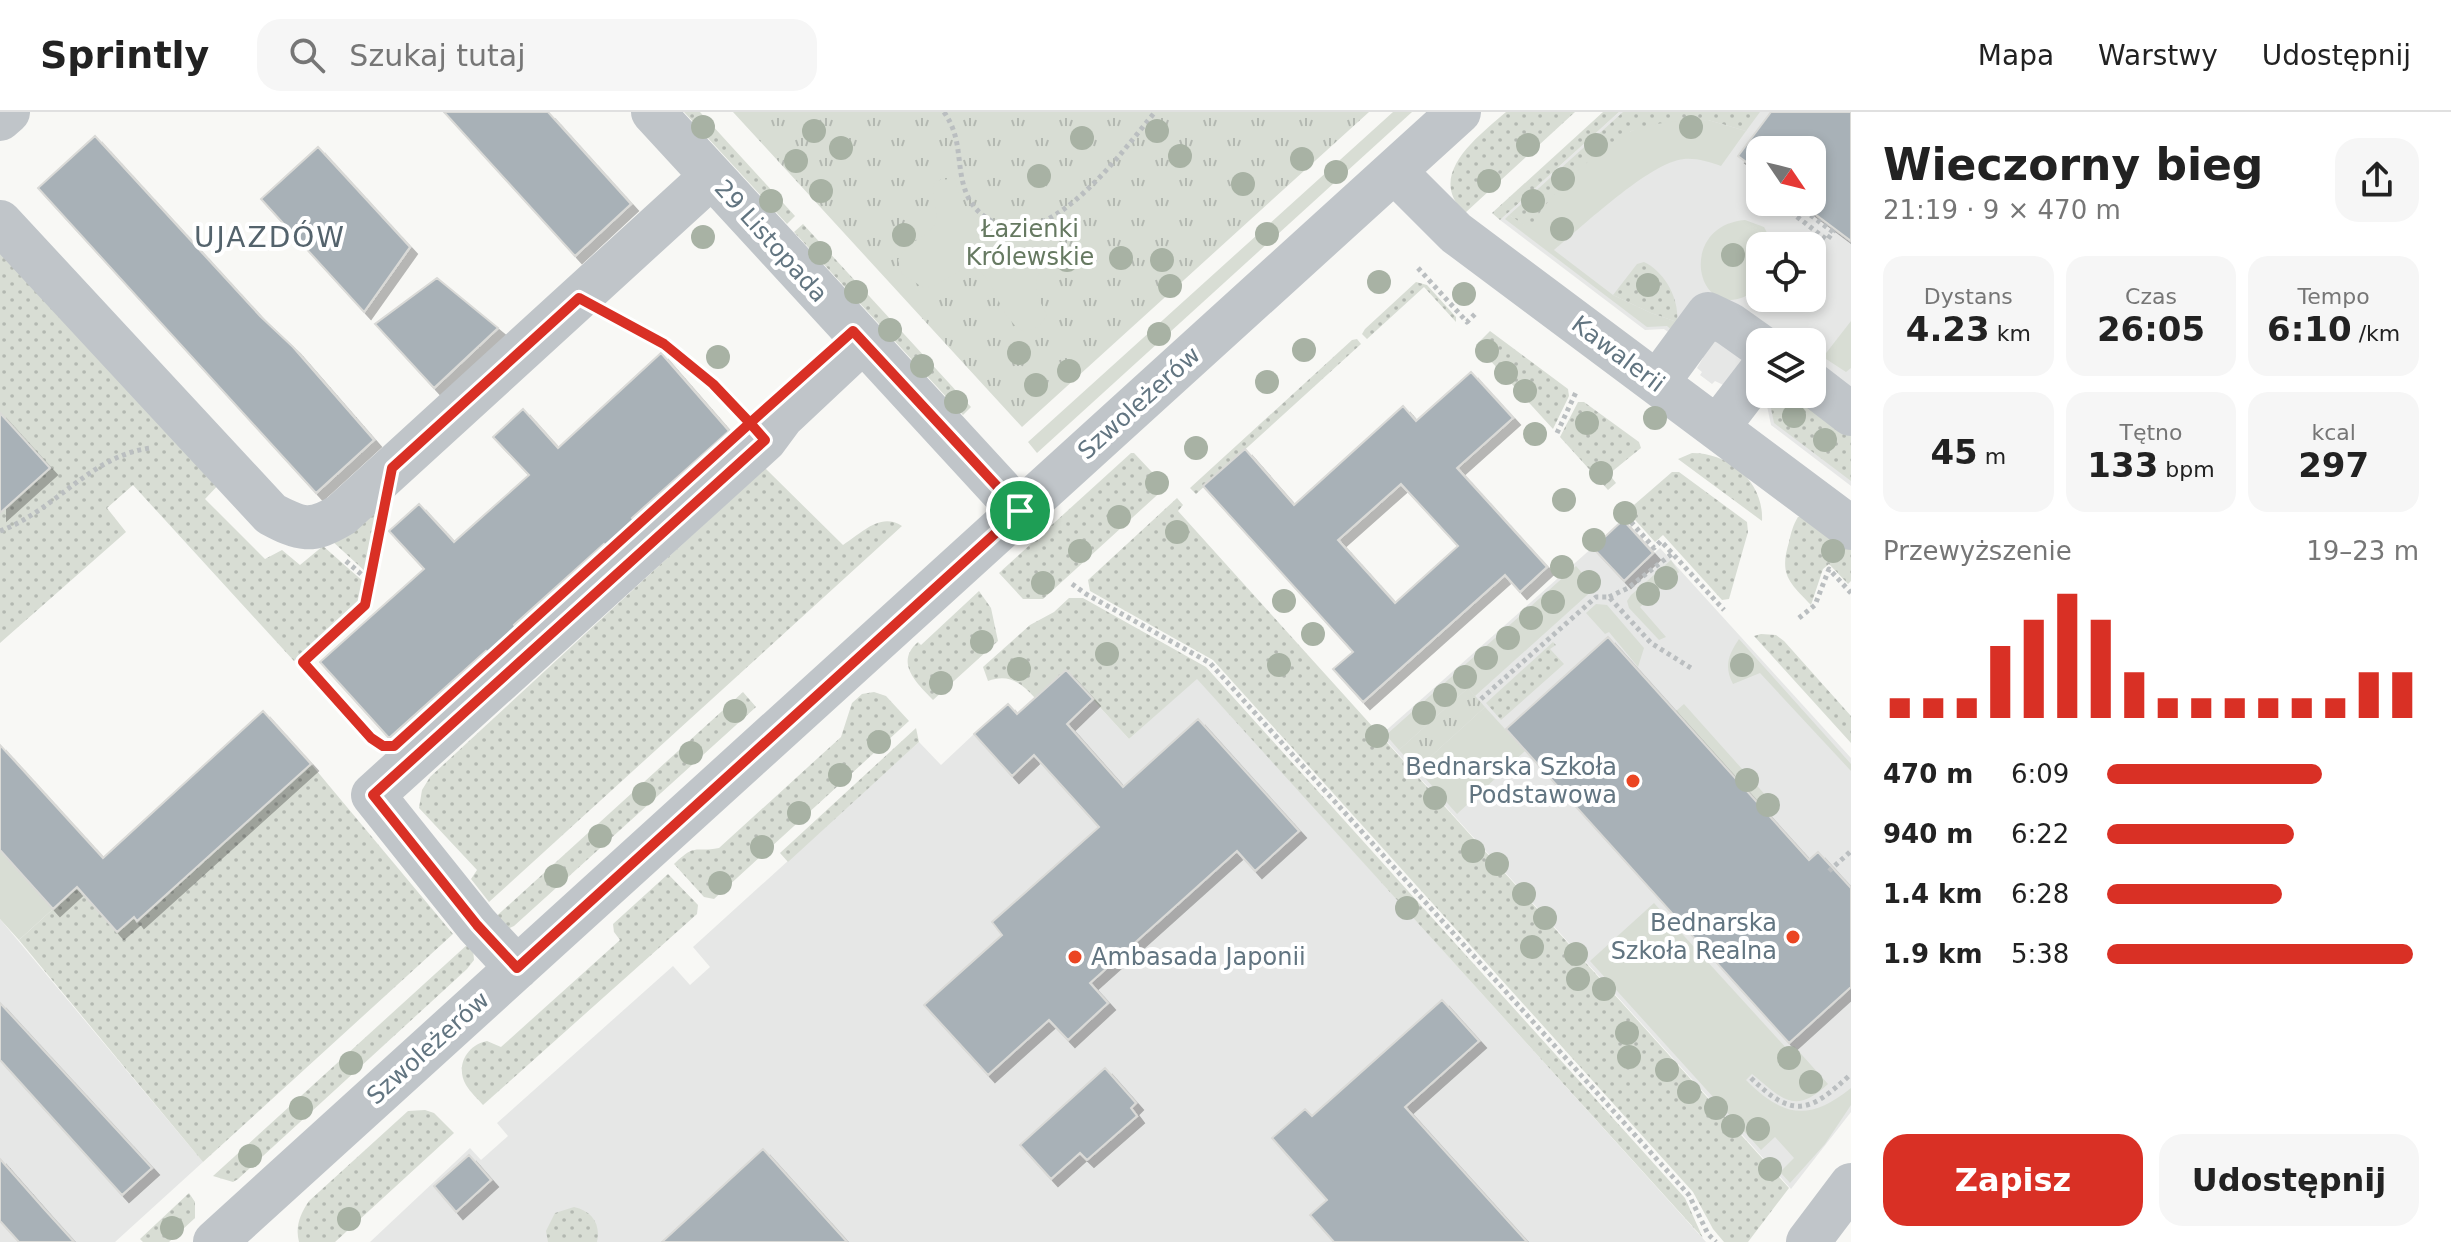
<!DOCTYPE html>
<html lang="pl">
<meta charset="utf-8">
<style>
:root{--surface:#fff;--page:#f6f6f6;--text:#222;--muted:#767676;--line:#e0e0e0;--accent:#d93025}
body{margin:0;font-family:"DejaVu Sans",sans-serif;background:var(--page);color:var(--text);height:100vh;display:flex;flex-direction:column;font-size:30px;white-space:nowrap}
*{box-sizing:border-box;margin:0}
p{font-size:26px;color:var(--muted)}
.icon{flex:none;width:44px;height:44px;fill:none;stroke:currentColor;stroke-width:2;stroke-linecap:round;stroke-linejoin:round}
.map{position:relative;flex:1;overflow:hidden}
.details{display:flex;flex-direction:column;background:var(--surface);width:600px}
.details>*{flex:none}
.needle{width:52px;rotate:125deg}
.tools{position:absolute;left:1746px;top:24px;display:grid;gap:16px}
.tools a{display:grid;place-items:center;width:80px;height:80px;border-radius:16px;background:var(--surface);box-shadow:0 4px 12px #0003;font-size:40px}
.pin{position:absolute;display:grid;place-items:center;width:68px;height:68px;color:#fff;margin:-34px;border:4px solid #fff;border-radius:50%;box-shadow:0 2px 8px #0007}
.round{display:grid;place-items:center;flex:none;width:84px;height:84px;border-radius:24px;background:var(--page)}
.head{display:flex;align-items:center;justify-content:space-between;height:136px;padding:0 32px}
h1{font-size:44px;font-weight:700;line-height:60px}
.metrics{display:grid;grid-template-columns:repeat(3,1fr);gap:12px;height:136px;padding:8px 32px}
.metrics div{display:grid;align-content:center;border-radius:20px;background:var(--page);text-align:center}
.metrics b{font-size:34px;font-weight:700}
.metrics small{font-size:22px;font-weight:400}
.metrics p{font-size:22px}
.chart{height:224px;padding:16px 32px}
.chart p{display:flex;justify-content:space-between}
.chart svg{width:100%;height:144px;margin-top:8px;stroke:var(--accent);stroke-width:6}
.cta{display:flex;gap:16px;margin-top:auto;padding:16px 32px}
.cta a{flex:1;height:92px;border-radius:24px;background:var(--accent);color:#fff;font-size:32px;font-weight:700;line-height:92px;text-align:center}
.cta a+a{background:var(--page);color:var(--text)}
ul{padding:0 32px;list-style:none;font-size:26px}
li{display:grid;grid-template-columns:128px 96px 1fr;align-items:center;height:60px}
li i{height:20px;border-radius:10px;background:var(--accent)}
header{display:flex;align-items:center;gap:48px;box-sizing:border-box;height:112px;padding:0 40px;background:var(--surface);border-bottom:2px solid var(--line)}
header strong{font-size:38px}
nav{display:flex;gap:44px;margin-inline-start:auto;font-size:28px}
.search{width:560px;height:72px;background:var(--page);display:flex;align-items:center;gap:20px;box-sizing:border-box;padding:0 28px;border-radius:24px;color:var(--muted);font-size:30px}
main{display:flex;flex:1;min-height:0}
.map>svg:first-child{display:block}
.built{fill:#e6e7e6;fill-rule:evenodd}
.grass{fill:url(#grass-dots)}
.park{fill:url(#park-tufts)}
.garden{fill:#d8ddd4}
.building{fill:#a8b1b7;stroke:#dadad7;stroke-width:2;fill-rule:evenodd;filter:url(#shadow)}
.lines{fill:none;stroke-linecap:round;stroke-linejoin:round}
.path{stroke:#babec0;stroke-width:5;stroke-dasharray:4 4;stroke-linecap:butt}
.minor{stroke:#c0c5c9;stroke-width:44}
.tree{fill:#a8b2a4}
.route-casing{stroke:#fff;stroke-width:16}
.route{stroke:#d93025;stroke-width:10}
.poi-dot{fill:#eb4522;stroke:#fff;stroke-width:3}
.labels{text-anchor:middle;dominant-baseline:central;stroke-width:8;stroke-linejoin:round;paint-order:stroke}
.park-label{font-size:24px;fill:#667961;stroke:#fff}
.street-label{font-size:24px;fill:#627581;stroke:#fff}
.poi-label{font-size:24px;fill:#627581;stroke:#fff;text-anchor:end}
.quarter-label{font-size:28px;letter-spacing:2px;fill:#54636c;stroke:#fff}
</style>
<header>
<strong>Sprintly</strong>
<div class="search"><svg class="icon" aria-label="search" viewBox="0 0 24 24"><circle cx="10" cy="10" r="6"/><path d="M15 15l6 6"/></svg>Szukaj tutaj</div>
<nav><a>Mapa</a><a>Warstwy</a><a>Udostępnij</a></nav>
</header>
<main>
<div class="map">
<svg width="1851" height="1130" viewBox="0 0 1851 1130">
<defs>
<pattern id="grass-dots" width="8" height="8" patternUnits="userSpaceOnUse" patternTransform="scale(2)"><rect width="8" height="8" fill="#d8ddd4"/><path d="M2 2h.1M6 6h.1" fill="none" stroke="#b3b8b1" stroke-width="1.8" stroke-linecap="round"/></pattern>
<pattern id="park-tufts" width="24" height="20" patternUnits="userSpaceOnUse" patternTransform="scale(2)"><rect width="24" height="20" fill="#d8ddd4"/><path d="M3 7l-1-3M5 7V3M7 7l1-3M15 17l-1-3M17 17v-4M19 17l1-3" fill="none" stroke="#b3b8b1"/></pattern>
<filter id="shadow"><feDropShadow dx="7" dy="7" stdDeviation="0" flood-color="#0004"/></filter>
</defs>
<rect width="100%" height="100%" fill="#f8f8f5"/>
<path class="built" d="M1619 0H1851V374L1771 313 1767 294 1715 269 1712 272 1700 263 1702 260 1697 256 1703 246 1699 243 1664 217 1645 218 1500 108ZM1760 38H1812V90H1760ZM1760 134H1812V186H1760ZM1760 230H1812V282H1760Z
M1593 435 1624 469 1660 436 1851 646V1000L1791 1077 1381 623Z
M1066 558 1129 627 1197 566 1706 1130H370L470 1036 481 1048 508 1024 497 1011 673 854 690 873 710 855 693 835 919 630 941 653 974 622 1022 608 1041 593 1035 586Z
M0 807 203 1050 115 1130H0Z"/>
<path class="grass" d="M684 0H700L795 104 787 112Z
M1506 0H1575L1465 101C1424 63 1480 23 1506 0Z
M1603 0H1619L1500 108 1492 101Z
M1623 0H1760L1746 19 1708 8 1688 9 1631 19 1570 66 1531 118 1509 103Z
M803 112 971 295 963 303 794 120Z
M0 128 224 367 205 387 265 447 282 438 300 453 323 434 365 471 359 490 294 549 133 373 107 396 126 420 0 531V401L50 356 0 301Z
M1644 150C1664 159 1680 187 1677 210L1651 201 1613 183 1637 152Z
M1416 170 1427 173 1456 205V210L1424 175 1367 227 1362 222 1365 217Z
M1490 219 1568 277 1569 284 1553 317 1476 233Z
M1357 227 1361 232 1196 382 1190 376 1352 228Z
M1770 282H1796L1851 322V369L1774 311 1770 292 1763 287Z
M1578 290H1584L1639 330 1641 336 1609 362 1616 371 1608 378 1560 325Z
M1131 341H1134L1166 375 1043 487H1023L999 461Z
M1692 341C1730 341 1764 370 1762 409L1678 347Z
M765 356 843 433C862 421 880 400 902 414L489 790 471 767 477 758 419 696 422 678 430 665Z
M1672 360H1679L1747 410 1748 420 1729 487 1722 488 1663 423 1655 430 1627 399Z
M385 378 368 462 331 428Z
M1177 386 1183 393 1178 399 1789 1076 1748 1130H1724L1713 1117 1693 1080 1213 548 1090 479 1088 468Z
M1798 405H1807L1851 438V469L1848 472 1829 452 1823 457 1811 493C1789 470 1779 463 1789 430 1791 421 1793 413 1798 405Z
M979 479 991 496 998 529 933 588C917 571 894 551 918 530L921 533Z
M1069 486H1083L1206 555 1685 1086 1703 1126 1197 567 1129 627 1066 558 1035 586C1021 571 1009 561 988 569L983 555 1030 513 1054 500Z
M1761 522 1776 523 1784 529 1851 604V631L1754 524Z
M1553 530 1556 533 1550 537 1564 552 1501 608 1486 591Z
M743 580 756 595 514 814 505 818 490 810Z
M874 580 886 584 909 609 714 787 704 785 674 752C697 730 694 741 719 736L841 625 852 591 862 582Z
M916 616 919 630 788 750 780 741Z
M311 652 453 822 203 1050 19 828 77 775 117 819 134 805 138 809Z
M668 762 698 793 697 802 483 993C478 987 470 980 466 973 455 954 467 933 487 929L501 935 620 828 614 820 613 812Z
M468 832 473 837 474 848 467 857 238 1067 233 1070 213 1064Z
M425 998 434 1001 454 1021 335 1130H299C295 1115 300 1102 309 1089L408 999Z
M189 1081 195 1090V1106L169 1130H143L140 1127Z
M574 1095C592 1099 601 1112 597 1130H548L546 1119 555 1101Z"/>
<path class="park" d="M733 0H1369L1022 315Z
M1468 576 1485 595 1417 657 1399 638Z"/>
<path class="garden" d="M1393 0H1412L1037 341 1028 330Z
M1708 8 1746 19 1721 54C1709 50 1697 46 1684 47 1650 50 1582 115 1554 138L1613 183 1651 201 1677 210 1674 220 1667 214 1647 215 1505 107 1509 103 1531 117C1540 89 1607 28 1634 18 1658 9 1683 9 1708 8Z
M955 66C962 107 995 132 1037 121 1040 126 1046 130 1048 136 1053 148 1040 156 1037 166 1033 180 1042 192 1047 204L1038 215 1024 220C995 203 998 165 970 153L933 174 924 176 902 162 898 148C908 127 927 127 935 112 941 100 927 75 936 69 940 67 950 68 955 66Z
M1745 108 1764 115 1774 134H1760V175C1698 225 1672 114 1745 108Z
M1851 209V256L1846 260 1823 245Z
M1671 448 1679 460 1640 495 1666 525 1659 528 1629 496 1627 489 1631 483Z
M1576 454 1595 476 1475 584 1468 576 1399 638 1386 623Z
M1596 492 1607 493 1644 536 1638 555 1609 520 1605 522 1586 501Z
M1739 527 1851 652V659L1760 561 1733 572C1724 555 1728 543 1739 527Z
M1684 592 1777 696 1769 703 1676 599Z
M1485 595 1525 639 1457 702 1417 657Z
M0 738 53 797 19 828 0 807Z
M1654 791 1788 938 1794 934 1828 972C1794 1004 1782 986 1752 962L1746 968C1783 1005 1809 1010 1851 976V993L1825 1032 1790 1071 1780 1060 1794 1046 1775 1025 1761 1038 1590 849Z"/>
<path class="building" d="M444 0H548L631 92 575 144Z
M1771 0H1851V129L1799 90H1812V38H1760V60L1738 44Z
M95 24 260 204 293 235 374 328 316 381 38 76Z
M318 35 410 135 364 200 261 87Z
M437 166 498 216 434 276 375 212Z
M661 241 729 319 632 406 635 409 606 434 604 432 514 513 516 516 488 541 486 539 389 626 320 550 424 457 389 419 419 392 454 430 529 363 493 325 523 297 558 336Z
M1471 260 1513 306 1457 356 1547 455 1520 480 1505 463 1363 590 1333 557 1353 540 1203 374 1245 337 1294 393 1403 294 1416 309ZM1401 372 1458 434 1395 491 1338 428Z
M0 301 50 356 0 401Z
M1623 408 1653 441 1624 469 1593 436Z
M1608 525 1809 748 1818 740 1851 776V875L1789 931 1506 617Z
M1066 558 1093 587 1067 612 1123 675 1198 607 1299 719 1255 759 1237 739 1090 871 1108 891 1068 928 1049 908 988 963 924 893 1002 823 992 810 1099 715 1034 643 1012 664 974 622 1008 592 1017 602Z
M263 599 311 652 137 809 134 805 117 820 77 775 53 797 0 738V633L103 746Z
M1442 888 1479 929 1405 995 1527 1130H1334L1310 1103 1327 1088 1272 1026 1305 997 1312 1004Z
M0 891 152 1056 122 1083 0 948Z
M1105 956 1136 991 1131 996 1137 1004 1087 1048 1080 1041 1051 1067 1020 1033Z
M763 1037 847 1130H662Z
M469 1043 491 1068 456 1100 434 1074Z
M0 1047 45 1098 74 1130H19L0 1109Z"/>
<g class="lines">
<path class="path" d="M944 0C965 30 954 58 969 87 975 98 984 105 995 111 1051 140 1124 37 1155 0
M1778 90 1827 128 1833 120 1793 90
M1761 101 1769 90
M1418 156 1467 210 1475 202
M619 207C666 232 697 255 734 294
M1557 321 1577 278
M1631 410 1654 436 1661 429 1724 498
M0 419C55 399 91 343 151 336
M346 449 369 469
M1072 472 1086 482 1210 551 1689 1083 1708 1122 1716 1130
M1609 485 1628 476 1673 441
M1799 506 1815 493 1829 457 1851 481
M1481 587 1596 485H1609L1651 531 1691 556
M371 626 303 550 365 493 377 430
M1829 759 1851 739
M1751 966C1794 1008 1810 1000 1851 962"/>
<path class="minor" d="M653 0 1020 399
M0 7 8 0
M1394 59 1456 121 1851 416
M0 110 271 402C301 418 311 421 341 403L712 64
M1657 271 1708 202 1729 212 1760 234
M1812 272 1851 302
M1717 316 1760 260
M517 856 477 813 373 683 765 328 782 305 863 229
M215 1130 1459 0
M1808 1130 1851 1073"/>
</g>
<g class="tree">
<circle cx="703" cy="15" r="12"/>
<circle cx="1691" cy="15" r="12"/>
<circle cx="814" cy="19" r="12"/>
<circle cx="1157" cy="19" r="12"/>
<circle cx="1082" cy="26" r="12"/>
<circle cx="1528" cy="33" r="12"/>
<circle cx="1596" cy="33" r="12"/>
<circle cx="841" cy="36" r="12"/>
<circle cx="1180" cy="44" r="12"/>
<circle cx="1302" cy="47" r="12"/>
<circle cx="796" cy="49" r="12"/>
<circle cx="1336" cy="60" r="12"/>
<circle cx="1039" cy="64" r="12"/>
<circle cx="1563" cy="67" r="12"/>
<circle cx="1489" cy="69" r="12"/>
<circle cx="1243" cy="72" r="12"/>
<circle cx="821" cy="79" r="12"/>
<circle cx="771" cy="89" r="12"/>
<circle cx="1533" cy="89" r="12"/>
<circle cx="1562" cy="117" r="12"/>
<circle cx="1267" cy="122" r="12"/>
<circle cx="904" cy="123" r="12"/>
<circle cx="703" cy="125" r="12"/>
<circle cx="820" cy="141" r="12"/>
<circle cx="1733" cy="143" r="12"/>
<circle cx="1121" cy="146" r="12"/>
<circle cx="1067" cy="148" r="12"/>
<circle cx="1162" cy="148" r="12"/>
<circle cx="1379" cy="170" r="12"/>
<circle cx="1648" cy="173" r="12"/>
<circle cx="1170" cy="174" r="12"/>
<circle cx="856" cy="180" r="12"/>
<circle cx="1464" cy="182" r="12"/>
<circle cx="890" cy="218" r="12"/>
<circle cx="1159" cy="222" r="12"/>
<circle cx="1304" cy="238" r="12"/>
<circle cx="1487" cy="239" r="12"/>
<circle cx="1019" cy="241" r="12"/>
<circle cx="718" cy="245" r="12"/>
<circle cx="922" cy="254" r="12"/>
<circle cx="1069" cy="259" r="12"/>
<circle cx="1506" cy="261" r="12"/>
<circle cx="1267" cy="270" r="12"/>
<circle cx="1036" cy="273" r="12"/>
<circle cx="1525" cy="279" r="12"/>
<circle cx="956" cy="290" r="12"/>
<circle cx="1794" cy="304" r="12"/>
<circle cx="1655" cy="306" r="12"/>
<circle cx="1587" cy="311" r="12"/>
<circle cx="1535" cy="322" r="12"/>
<circle cx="1825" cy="328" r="12"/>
<circle cx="1196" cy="336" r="12"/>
<circle cx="1601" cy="361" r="12"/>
<circle cx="1157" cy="371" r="12"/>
<circle cx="1564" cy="388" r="12"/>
<circle cx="1625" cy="401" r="12"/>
<circle cx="1119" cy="405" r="12"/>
<circle cx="1177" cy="420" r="12"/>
<circle cx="1594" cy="428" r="12"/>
<circle cx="1080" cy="439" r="12"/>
<circle cx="1833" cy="439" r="12"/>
<circle cx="1562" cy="455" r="12"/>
<circle cx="1666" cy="466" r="12"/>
<circle cx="1589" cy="470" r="12"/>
<circle cx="1043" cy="471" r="12"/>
<circle cx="1648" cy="482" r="12"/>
<circle cx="1284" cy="489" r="12"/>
<circle cx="1553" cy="490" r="12"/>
<circle cx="1531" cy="506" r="12"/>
<circle cx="1313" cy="522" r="12"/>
<circle cx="1508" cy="526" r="12"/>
<circle cx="982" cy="530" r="12"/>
<circle cx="1107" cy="542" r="12"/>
<circle cx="1486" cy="546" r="12"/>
<circle cx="1279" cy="553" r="12"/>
<circle cx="1742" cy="553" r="12"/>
<circle cx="1019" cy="557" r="12"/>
<circle cx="1465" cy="565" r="12"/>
<circle cx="941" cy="571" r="12"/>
<circle cx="1445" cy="583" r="12"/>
<circle cx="735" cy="599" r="12"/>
<circle cx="1424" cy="601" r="12"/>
<circle cx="1377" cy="624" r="12"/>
<circle cx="879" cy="630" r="12"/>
<circle cx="691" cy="641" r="12"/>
<circle cx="840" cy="663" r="12"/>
<circle cx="1747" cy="668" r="12"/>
<circle cx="644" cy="682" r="12"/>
<circle cx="1435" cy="686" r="12"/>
<circle cx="1768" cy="693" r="12"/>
<circle cx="799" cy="701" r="12"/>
<circle cx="600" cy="724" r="12"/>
<circle cx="762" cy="735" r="12"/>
<circle cx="1473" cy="739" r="12"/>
<circle cx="1497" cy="752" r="12"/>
<circle cx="556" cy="764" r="12"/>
<circle cx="720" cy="771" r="12"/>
<circle cx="1524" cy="782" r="12"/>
<circle cx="1407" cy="796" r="12"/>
<circle cx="1545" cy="806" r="12"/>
<circle cx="1532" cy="835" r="12"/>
<circle cx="1576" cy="842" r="12"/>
<circle cx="1578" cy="867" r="12"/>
<circle cx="1604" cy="877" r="12"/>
<circle cx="1627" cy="921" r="12"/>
<circle cx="1629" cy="945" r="12"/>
<circle cx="1789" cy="946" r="12"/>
<circle cx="351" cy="951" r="12"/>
<circle cx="1667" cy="958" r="12"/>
<circle cx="1811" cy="970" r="12"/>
<circle cx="1689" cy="980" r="12"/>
<circle cx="301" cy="996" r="12"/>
<circle cx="1716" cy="996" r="12"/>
<circle cx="1733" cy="1014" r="12"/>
<circle cx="1758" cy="1017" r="12"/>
<circle cx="250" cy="1044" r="12"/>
<circle cx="1770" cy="1057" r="12"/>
<circle cx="349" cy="1107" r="12"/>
<circle cx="172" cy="1116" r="12"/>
</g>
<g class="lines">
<g class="route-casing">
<path id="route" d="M1020 399 853 219 750 311 713 272 664 232 579 186 392 356 365 493 303 550 371 626 383 634H394L750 311 765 328 373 683 477 813 517 856 1020 399"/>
</g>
<use href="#route" class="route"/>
</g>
<g class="poi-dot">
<circle cx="1633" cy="669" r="8"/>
<circle cx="1793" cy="825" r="8"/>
<circle cx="1075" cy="845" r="8"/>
</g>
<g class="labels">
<g class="park-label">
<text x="1030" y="117">Łazienki<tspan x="1030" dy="28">Królewskie</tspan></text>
</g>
<g class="street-label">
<text transform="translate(771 129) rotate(48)">29 Listopada</text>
<text transform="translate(1618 242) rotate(37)">Kawalerii</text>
<text transform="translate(1139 291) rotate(-42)">Szwoleżerów</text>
<text transform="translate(428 936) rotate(-42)">Szwoleżerów</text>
</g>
<g class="poi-label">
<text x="1617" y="655">Bednarska Szkoła<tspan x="1617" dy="28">Podstawowa</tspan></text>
<text x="1777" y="811">Bednarska<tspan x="1777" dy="28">Szkoła Realna</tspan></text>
<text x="1091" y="845" text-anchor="start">Ambasada Japonii</text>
</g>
<g class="quarter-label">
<text x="270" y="125">UJAZDÓW</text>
</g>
</g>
</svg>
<div class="tools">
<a><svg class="needle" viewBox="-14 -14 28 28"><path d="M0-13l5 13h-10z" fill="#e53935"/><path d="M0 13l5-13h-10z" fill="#767676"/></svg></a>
<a><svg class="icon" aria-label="locate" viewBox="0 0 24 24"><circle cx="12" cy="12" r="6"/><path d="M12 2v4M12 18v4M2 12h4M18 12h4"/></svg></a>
<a><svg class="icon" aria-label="layers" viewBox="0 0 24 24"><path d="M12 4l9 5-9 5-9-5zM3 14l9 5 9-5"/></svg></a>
</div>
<div class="pin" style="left:1020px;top:399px;background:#1e9e55"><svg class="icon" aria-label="arrive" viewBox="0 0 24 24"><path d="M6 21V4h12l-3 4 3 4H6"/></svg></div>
</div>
<section class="details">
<div class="head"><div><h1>Wieczorny bieg</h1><p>21:19 · 9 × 470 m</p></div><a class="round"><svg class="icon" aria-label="share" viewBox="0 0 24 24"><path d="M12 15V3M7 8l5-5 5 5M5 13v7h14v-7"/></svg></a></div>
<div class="metrics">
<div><p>Dystans</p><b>4.23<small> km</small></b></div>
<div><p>Czas</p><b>26:05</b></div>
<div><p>Tempo</p><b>6:10<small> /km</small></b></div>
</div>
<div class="metrics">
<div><b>45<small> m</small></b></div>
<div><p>Tętno</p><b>133<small> bpm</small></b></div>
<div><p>kcal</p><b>297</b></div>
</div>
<div class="chart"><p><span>Przewyższenie</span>19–23 m</p>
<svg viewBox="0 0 160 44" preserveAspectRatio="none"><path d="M5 44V38M15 44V38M25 44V38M35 44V22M45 44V14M55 44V6M65 44V14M75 44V30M85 44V38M95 44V38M105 44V38M115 44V38M125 44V38M135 44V38M145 44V30M155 44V30"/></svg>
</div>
<ul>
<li><b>470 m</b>6:09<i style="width:69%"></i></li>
<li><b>940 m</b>6:22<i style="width:60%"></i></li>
<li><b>1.4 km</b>6:28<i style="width:56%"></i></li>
<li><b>1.9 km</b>5:38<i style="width:98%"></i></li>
</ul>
<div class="cta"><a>Zapisz</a><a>Udostępnij</a></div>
</section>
</main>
